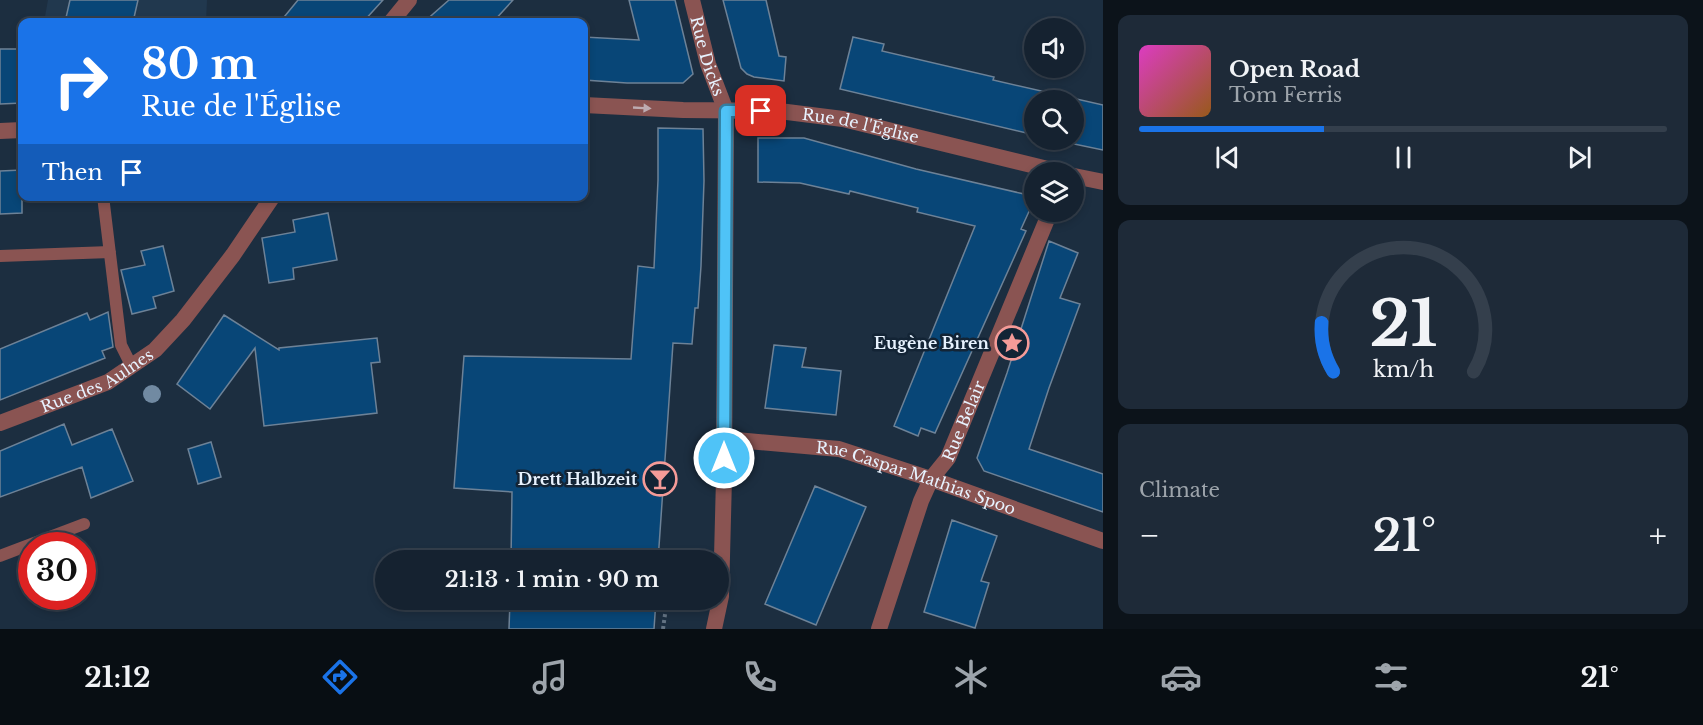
<!DOCTYPE html>
<html lang="en">
<head>
<meta charset="utf-8">
<style>
	:root { --surface:#152230; --page:#1e2a38; --text:#f1f3f6; --muted:#9da4ab; --line:#343f4c; --accent:#1a73e8 }
	body { margin:0; font-family:"Libre Baskerville",serif; background:var(--page); color:var(--text); height:100vh; display:flex; flex-direction:column; font-size:22px; white-space:nowrap }
	* { box-sizing:border-box; margin:0 }
	p { font-size:20px; color:var(--muted) }
	.icon { flex:none; width:33px; height:33px; fill:none; stroke:currentColor; stroke-width:2; stroke-linecap:round; stroke-linejoin:round }
	.map { position:relative; flex:1; overflow:hidden }
	.panel { display:flex; flex-direction:column; gap:15px; padding:15px; background:#0c131a; width:600px }
	.panel>* { flex:none }
	.top-card { position:absolute; left:18px; top:18px; width:570px; height:183px; border-radius:12px; box-shadow:0 3px 9px #0003,0 0 0 2px var(--line); background:#1a73e8; color:#fff; overflow:hidden }
	.fabs { position:absolute; left:1024px; top:18px; display:grid; gap:12px }
	.fabs a { display:grid; place-items:center; width:60px; height:60px; border-radius:50%; background:var(--surface); box-shadow:0 3px 9px #0003,0 0 0 2px var(--line); font-size:30px }
	.speed { position:absolute; left:18px; top:532px; display:flex; gap:12px; font-size:30px; font-weight:700; text-align:center }
	.speed>* { display:grid; place-content:center; width:78px; height:78px; border-radius:50%; background:var(--surface); box-shadow:0 3px 9px #0003,0 0 0 2px var(--line); line-height:1 }
	.speed .limit { border:9px solid #d22; background:#fff; color:#111 }
	.pin { position:absolute; display:grid; place-items:center; width:51px; height:51px; color:#fff; margin:-26px; border-radius:12px; box-shadow:0 3px 9px #0006 }
	.me { position:absolute; width:66px; margin:-33px; rotate:0deg; stroke-linejoin:round; filter:drop-shadow(0 0 4px #0008) }
	.turn { display:flex; align-items:center; gap:21px; height:126px; padding:0 24px; font-size:27px }
	.turn .icon { width:78px; height:78px; stroke-width:2.5 }
	.turn b { display:block; font-size:42px; line-height:51px }
	.then { display:flex; align-items:center; height:57px; padding:0 24px; background:#0003; gap:12px; font-size:22px }
	.big { font-size:45px; font-weight:600; line-height:1.1 }
	.panel .tile { flex:1; display:flex; flex-direction:column; justify-content:center; gap:9px; min-width:0; padding:0 21px; border-radius:12px; background:var(--page) }
	.panel .dial { align-items:center; gap:0 }
	.dial svg { height:156px; overflow:visible; fill:none; stroke:var(--line); stroke-width:7; stroke-linecap:round; text-anchor:middle }
	.dial text { fill:var(--text); stroke:none }
	.song { display:flex; align-items:center; gap:18px }
	.cover { width:72px; height:72px; border-radius:9px; background:linear-gradient(135deg,hsl(310 70% 55%),hsl(30 70% 35%)) }
	.played { height:6px; border-radius:3px; background:linear-gradient(90deg,var(--accent) 35%,var(--line) 35%) }
	.keys { display:flex; justify-content:space-around; direction:ltr }
	.heat { display:flex; justify-content:space-between; align-items:center; font-size:33px; direction:ltr }
	.trip { position:absolute; left:375px; top:550px; width:354px; height:60px; border-radius:30px; background:var(--surface); box-shadow:0 3px 9px #0003,0 0 0 2px var(--line); font-weight:600; line-height:60px; text-align:center }
	.tabs { display:flex; height:96px; justify-content:space-around; align-items:center; background:#080e13; color:var(--muted) }
	.tabs .icon { width:42px; height:42px }
	.tabs .selected { color:var(--accent) }
	.tabs b { font-size:27px; color:var(--text) }
	main { display:flex; flex:1; min-height:0 }
	.map>svg:first-child { display:block }
	.built { fill:#21384e }
	.building { fill:#084677; stroke:#6d8297; stroke-width:1.5 }
	.lines { fill:none; stroke-linecap:round; stroke-linejoin:round }
	.path { stroke:#637383; stroke-width:4; stroke-dasharray:3 3; stroke-linecap:butt }
	.service { stroke:#8a5452; stroke-width:12 }
	.minor { stroke:#8a5452; stroke-width:16 }
	.tree { fill:#718aa2 }
	.oneway { fill:#bdabb1 }
	.route-casing { stroke:#337fa1; stroke-width:15 }
	.route { stroke:#4fc3f7; stroke-width:10 }
	.labels { text-anchor:middle; dominant-baseline:central; stroke-width:5; stroke-linejoin:round; paint-order:stroke }
	.street-label { font-size:16px; fill:#e7f2fe; stroke:#132435 }
	.poi-label { font-size:16px; font-weight:bold; fill:#e7f2fe; stroke:#132435; text-anchor:end }
</style>
</head>
<body>
<main>
<div class="map">
<svg width="1103" height="629" viewBox="0 0 1103 629">
	<rect width="100%" height="100%" fill="#1c2e40"/>
	<path class="built" d="M 48,0 L 207,0 L 206,22 L 44,22 Z"/>
	<path class="building" d="M 70,0 L 138,0 L 133,22 L 65,22 Z
		M 298,0 L 383,0 L 363,22 L 280,22 Z
		M 449,0 L 513,0 L 493,22 L 424,22 Z
		M 629,0 L 675,0 L 693,74 L 683,83 L 627,83 L 584,80 L 584,37 L 639,40 Z
		M 723,0 L 766,0 L 779,56 L 786,57 L 784,81 L 754,77 L 747,74 L 741,68 Z
		M 853,37 L 884,44 L 882,51 L 994,77 L 993,80 L 1103,105 L 1103,150 L 1055,140 L 1074,140 L 1074,100 L 1035,100 L 1035,135 L 840,89 Z
		M 0,49 L 22,49 L 22,103 L 0,104 Z
		M 658,128 L 703,129 L 704,181 L 701,266 L 698,308 L 695,308 L 692,344 L 673,343 L 658,561 L 511,561 L 512,492 L 454,488 L 464,356 L 631,359 L 638,266 L 654,268 L 658,180 Z
		M 758,138 L 804,138 L 916,169 L 1024,194 L 1031,207 L 1021,229 L 1026,231 L 935,433 L 921,428 L 918,436 L 894,426 L 975,226 L 917,212 L 918,208 L 850,191 L 849,194 L 800,183 L 758,182 Z
		M 22,170 L 22,213 L 0,214 L 0,171 Z
		M 328,213 L 337,260 L 293,268 L 294,279 L 269,283 L 262,238 L 295,232 L 293,220 Z
		M 1049,241 L 1078,253 L 1060,298 L 1080,304 L 1049,388 L 1029,449 L 1103,474 L 1103,512 L 984,471 L 977,458 L 1007,373 Z
		M 163,246 L 174,291 L 153,297 L 156,308 L 132,314 L 121,270 L 145,265 L 141,251 Z
		M 108,312 L 113,347 L 102,351 L 105,358 L 0,400 L 0,349 L 87,313 L 90,320 Z
		M 224,315 L 279,350 L 279,348 L 377,338 L 380,362 L 371,363 L 377,413 L 264,426 L 255,348 L 210,409 L 177,384 Z
		M 774,345 L 806,348 L 802,367 L 841,371 L 836,415 L 765,408 Z
		M 64,424 L 72,445 L 112,429 L 133,481 L 91,498 L 82,467 L 0,497 L 0,451 Z
		M 211,442 L 221,477 L 198,484 L 188,449 Z
		M 815,486 L 866,507 L 816,625 L 765,604 Z
		M 952,520 L 997,536 L 981,581 L 989,583 L 975,628 L 924,612 Z
		M 510,600 L 656,600 L 654,629 L 509,629 Z"/>
	<g class="lines">
		<path class="path" d="M 663,629 L 667,600"/>
		<path class="service" d="M 103,196 L 121,345 L 132,367
			M 0,256 L 110,252
			M 0,556 L 84,524"/>
		<g class="minor">
			<path id="s1" d="M 692,0 L 708,64 L 726,111 L 724,478 L 721,596 L 714,629"/>
			<path d="M 391,22 L 409,0"/>
			<path id="s2" d="M 584,105 L 683,110 L 779,111 L 843,119 L 1060,172"/>
			<path d="M 0,131 L 22,130"/>
			<path d="M 1074,176 L 1103,182"/>
			<path id="s3" d="M 0,423 L 108,382 L 155,350 L 183,320 L 233,255 L 273,196"/>
			<path id="s4" d="M 725,439 L 839,449 L 931,479 L 1103,541"/>
			<path id="s5" d="M 879,629 L 921,501 L 931,479 L 948,458 L 1050,212"/>
		</g>
	</g>
	<circle class="tree" cx="152" cy="394" r="9"/>
	<defs><path id="oneway-solid" d="M-6-.8H1V-3.2L6.5 0L1 3.2V.8H-6Z" transform="scale(1.5)"/></defs>
	<use class="oneway" href="#oneway-solid" transform="translate(642 108) rotate(3)"/>
	<g class="lines">
		<g class="route-casing">
			<path id="route" d="M 724,458 L 726,111 L 761,111"/>
		</g>
		<use href="#route" class="route"/>
	</g>
	<defs>
		<g id="sight-ring" transform="scale(1.725)"><circle r="9.5" fill="#132435" stroke="#f59b98" stroke-width="1.5"/><path d="M0-6L1.8-2.2L6-1.7L2.9 1.2L3.7 5.4L0 3.3L-3.7 5.4L-2.9 1.2L-6-1.7L-1.8-2.2Z" fill="#f59b98"/></g>
		<g id="bar-ring" transform="scale(1.725)"><circle r="9.5" fill="#132435" stroke="#f59b98" stroke-width="1.5"/><path d="M-6-5H6L.8 .8V4.5H3.5V6h-7V4.5H-.8V.8Z" fill="#f59b98"/></g>
	</defs>
	<g fill-rule="evenodd">
		<use href="#sight-ring" x="1012" y="343"/>
		<use href="#bar-ring" x="660" y="479"/>
	</g>
	<g class="labels">
		<g class="street-label">
			<text stroke="none"><textPath href="#s1" startOffset="58">Rue Dicks</textPath></text>
			<text stroke="none"><textPath href="#s2" startOffset="278">Rue de l'Église</textPath></text>
			<text stroke="none"><textPath href="#s3" startOffset="106">Rue des Aulnes</textPath></text>
			<text stroke="none"><textPath href="#s5" startOffset="226">Rue Belair</textPath></text>
			<text stroke="none"><textPath href="#s4" startOffset="196">Rue Caspar Mathias Spoo</textPath></text>
		</g>
		<g class="poi-label">
			<text x="989" y="343">Eugène Biren</text>
			<text x="637" y="479">Drett Halbzeit</text>
		</g>
	</g>
</svg>
<div class="fabs">
<a><svg class="icon" aria-label="sound" viewBox="0 0 24 24"><path d="M4 9h4l5-4v14l-5-4H4zM17 9q2 3 0 6"/></svg></a>
<a><svg class="icon" aria-label="search" viewBox="0 0 24 24"><circle cx="10" cy="10" r="6"/><path d="M15 15l6 6"/></svg></a>
<a><svg class="icon" aria-label="layers" viewBox="0 0 24 24"><path d="M12 4l9 5-9 5-9-5zM3 14l9 5 9-5"/></svg></a>
</div>
<div class="speed"><div class="limit">30</div></div>
<div class="pin" style="left:761px;top:111px;background:#d93025"><svg class="icon" aria-label="arrive" viewBox="0 0 24 24"><path d="M6 21V4h12l-3 4 3 4H6"/></svg></div>
<svg class="me" style="left:724px;top:458px" viewBox="-20 -20 40 40"><circle r="17" fill="#4fc3f7" stroke="#fff" stroke-width="3"/><path d="M0-11L8 9 0 5-8 9z" fill="#fff"/></svg>
<div class="trip">21:13 · 1 min · 90 m</div>
<div class="top-card">
<div class="turn"><svg class="icon" aria-label="right" viewBox="0 0 24 24"><path d="M7 20v-9h11M14 6l5 5-5 5"/></svg><div><b>80 m</b>Rue de l'Église</div></div>
<div class="then">Then<svg class="icon" aria-label="arrive" viewBox="0 0 24 24"><path d="M6 21V4h12l-3 4 3 4H6"/></svg></div>
</div>
</div>
<section class="panel">
<div class="tile">
<div class="song"><i class="cover"></i><div><b>Open Road</b><p>Tom Ferris</p></div></div>
<div class="played"></div>
<div class="keys"><svg class="icon" aria-label="previous" viewBox="0 0 24 24"><path d="M18 5L8 12l10 7zM5 5v14"/></svg><svg class="icon" aria-label="pause" viewBox="0 0 24 24"><path d="M8 5v14M16 5v14"/></svg><svg class="icon" aria-label="next" viewBox="0 0 24 24"><path d="M6 5l10 7-10 7zM19 5v14"/></svg></div>
</div>
<div class="tile dial"><svg viewBox="0 0 100 80">
<path d="M14 69A42 42 0 1 1 86 69"/>
<path d="M14 69A42 42 0 0 1 8 44" stroke="#1a73e8"/>
<text x="50" y="56" font-size="32" font-weight="700">21</text>
<text x="50" y="72" font-size="11">km/h</text>
</svg></div>
<div class="tile"><p>Climate</p>
<div class="heat"><a>−</a><b class="big">21°</b><a>+</a></div>
</div>
</section>
</main>
<nav class="tabs">
<b>21:12</b>
<svg class="icon selected" aria-label="directions" viewBox="0 0 24 24"><path d="M12 3l9 9-9 9-9-9zM9 14v-3h6M13 9l2 2-2 2"/></svg>
<svg class="icon" aria-label="music" viewBox="0 0 24 24"><path d="M9 18V5l10-2v13"/><circle cx="6" cy="18" r="3"/><circle cx="16" cy="16" r="3"/></svg>
<svg class="icon" aria-label="phone" viewBox="0 0 24 24"><path d="M5 4h4l2 5-3 2q2 4 5 5l2-3 5 2v4C11 20 4 13 5 4z"/></svg>
<svg class="icon" aria-label="climate" viewBox="0 0 24 24"><path d="M12 3v18M4 7l16 10M4 17L20 7"/></svg>
<svg class="icon" aria-label="car" viewBox="0 0 24 24"><path d="M5 17H2v-5l4-1 3-4h7l3 4 3 1v5h-3M9 17h6M6 11h13"/><circle cx="7" cy="17" r="2"/><circle cx="17" cy="17" r="2"/></svg>
<svg class="icon" aria-label="filters" viewBox="0 0 24 24"><path d="M4 7h16M4 17h16"/><circle cx="9" cy="7" r="2"/><circle cx="15" cy="17" r="2"/></svg>
<b>21°</b>
</nav>
</body>
</html>
